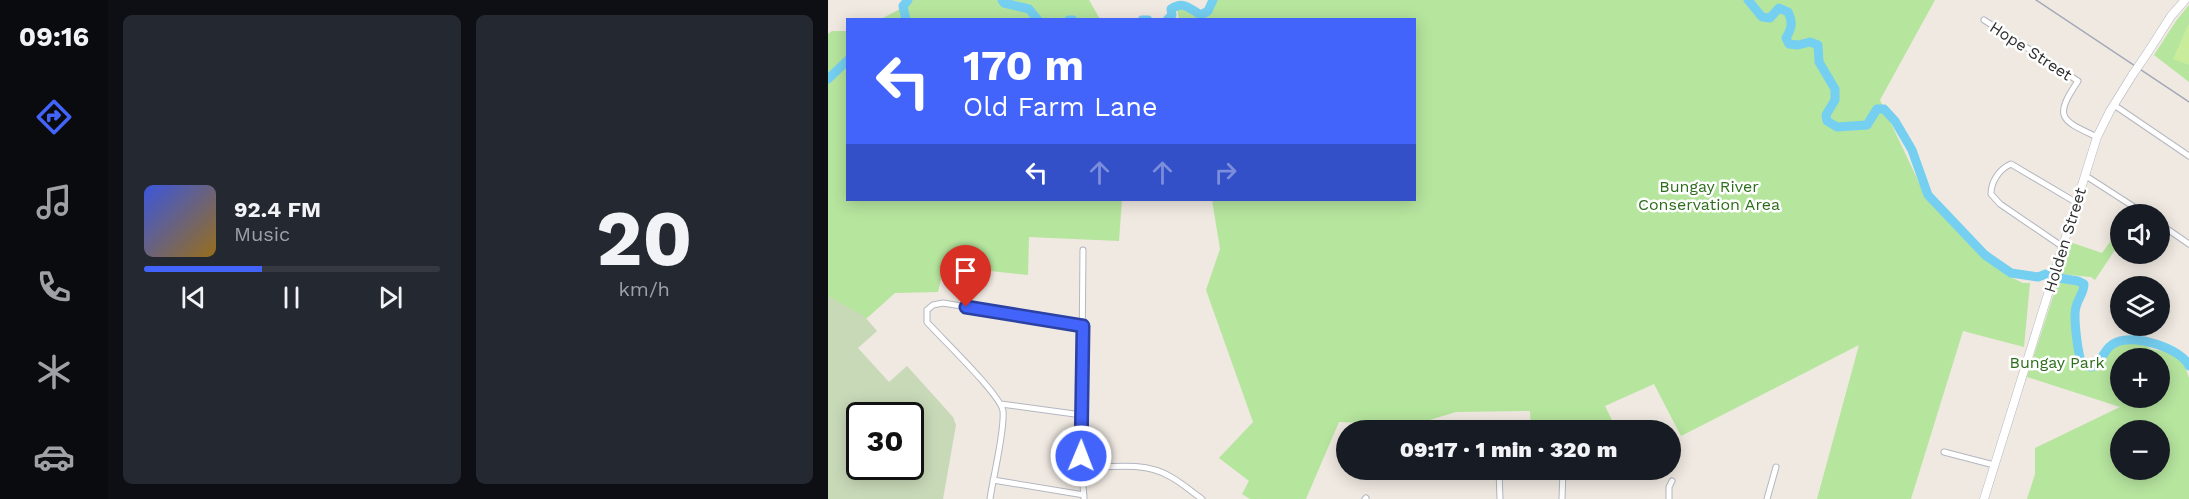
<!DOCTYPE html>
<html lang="en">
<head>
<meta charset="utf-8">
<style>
	:root { --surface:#171b24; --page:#242831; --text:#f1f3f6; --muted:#9ea1a6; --line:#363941; --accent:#4264fb }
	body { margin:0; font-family:"Work Sans",sans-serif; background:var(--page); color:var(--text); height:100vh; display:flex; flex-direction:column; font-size:22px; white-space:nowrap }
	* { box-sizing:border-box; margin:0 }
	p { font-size:20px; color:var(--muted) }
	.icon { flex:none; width:33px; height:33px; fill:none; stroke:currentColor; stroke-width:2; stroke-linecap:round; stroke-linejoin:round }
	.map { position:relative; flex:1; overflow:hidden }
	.panel { display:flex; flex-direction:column; gap:15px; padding:15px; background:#0d0f14; width:720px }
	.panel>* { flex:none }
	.guide { position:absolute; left:18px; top:18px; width:570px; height:183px; border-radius:0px; box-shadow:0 3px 15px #0003; background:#4264fb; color:#fff; overflow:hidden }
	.fabs { position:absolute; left:1282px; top:204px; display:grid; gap:12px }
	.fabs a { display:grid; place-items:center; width:60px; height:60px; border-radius:50%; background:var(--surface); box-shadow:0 3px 15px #0003; font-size:30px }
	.speed { position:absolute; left:18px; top:402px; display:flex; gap:12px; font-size:30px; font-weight:700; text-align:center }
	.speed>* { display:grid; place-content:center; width:78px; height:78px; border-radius:50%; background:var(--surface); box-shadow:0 3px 15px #0003; line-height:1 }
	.speed .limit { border:3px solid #111; border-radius:9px; background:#fff; color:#111 }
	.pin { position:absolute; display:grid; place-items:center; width:51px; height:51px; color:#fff; margin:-62px -26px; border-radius:50% 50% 50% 0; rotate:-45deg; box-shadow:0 0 6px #0007 }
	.pin .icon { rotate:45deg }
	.me { position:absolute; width:66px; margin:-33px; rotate:1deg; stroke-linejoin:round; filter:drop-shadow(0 0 4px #0008) }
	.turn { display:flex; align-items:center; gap:21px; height:126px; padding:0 18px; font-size:27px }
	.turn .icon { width:78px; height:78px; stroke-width:2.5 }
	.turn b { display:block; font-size:42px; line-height:51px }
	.lanes { display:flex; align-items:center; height:57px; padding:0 18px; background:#0003; justify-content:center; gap:30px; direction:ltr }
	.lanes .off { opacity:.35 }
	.panel .card { flex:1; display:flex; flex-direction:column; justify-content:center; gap:9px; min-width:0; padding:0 21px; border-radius:9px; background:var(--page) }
	.panel .dial { align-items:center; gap:0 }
	.dial b { font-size:78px; line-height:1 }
	.song { display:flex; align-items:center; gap:18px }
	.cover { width:72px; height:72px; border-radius:9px; background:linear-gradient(135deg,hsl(230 70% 55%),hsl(40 70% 35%)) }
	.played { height:6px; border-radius:3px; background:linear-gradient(90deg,var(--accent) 40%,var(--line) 40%) }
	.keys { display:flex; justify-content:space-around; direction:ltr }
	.panel .tiles { flex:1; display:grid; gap:15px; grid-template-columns:repeat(2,1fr) }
	.trip { position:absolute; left:508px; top:420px; width:345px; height:60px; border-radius:30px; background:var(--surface); box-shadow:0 3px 15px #0003; font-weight:800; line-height:60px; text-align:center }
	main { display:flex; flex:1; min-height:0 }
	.tab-bar { display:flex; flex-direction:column; width:108px; justify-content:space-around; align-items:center; background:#090b0e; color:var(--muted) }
	.tab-bar .icon { width:42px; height:42px }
	.tab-bar .current { color:var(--accent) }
	.tab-bar b { font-size:27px; color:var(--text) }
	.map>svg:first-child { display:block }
	.green { fill:#b6e59e; fill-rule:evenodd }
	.cemetery { fill:#c8d9b8; fill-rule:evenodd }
	.pitch { fill:#c9ec9a }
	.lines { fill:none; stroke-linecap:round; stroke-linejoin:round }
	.river { stroke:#75cff0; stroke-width:9 }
	.minor-casing { stroke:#b4b7c1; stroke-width:7 }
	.secondary-casing { stroke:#b4b7c1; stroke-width:9 }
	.minor { stroke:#fff; stroke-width:5 }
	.secondary { stroke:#fff; stroke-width:8 }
	.rail { stroke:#a3a6b8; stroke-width:1.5 }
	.secondary-bridge-casing { stroke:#b4b7c1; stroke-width:9; stroke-linecap:butt }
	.secondary-bridge { stroke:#fff; stroke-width:8 }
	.route-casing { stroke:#2b41a3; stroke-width:15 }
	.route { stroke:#4264fb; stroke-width:10 }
	.labels { text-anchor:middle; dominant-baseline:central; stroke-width:5; stroke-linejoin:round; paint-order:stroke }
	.street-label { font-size:16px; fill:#2e2e2e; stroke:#fff }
	.park-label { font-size:16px; fill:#2c6e1b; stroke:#fff }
</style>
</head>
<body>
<main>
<nav class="tab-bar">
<b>09:16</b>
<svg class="icon current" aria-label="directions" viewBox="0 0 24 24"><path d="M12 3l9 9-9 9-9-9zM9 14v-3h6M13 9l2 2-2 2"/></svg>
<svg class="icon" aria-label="music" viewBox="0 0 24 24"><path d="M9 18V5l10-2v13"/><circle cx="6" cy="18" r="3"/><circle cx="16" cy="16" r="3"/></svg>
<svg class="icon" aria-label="phone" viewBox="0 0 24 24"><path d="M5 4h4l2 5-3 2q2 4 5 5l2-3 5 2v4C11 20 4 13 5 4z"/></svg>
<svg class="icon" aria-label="climate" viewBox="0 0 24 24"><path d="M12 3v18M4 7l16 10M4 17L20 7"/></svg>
<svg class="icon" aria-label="car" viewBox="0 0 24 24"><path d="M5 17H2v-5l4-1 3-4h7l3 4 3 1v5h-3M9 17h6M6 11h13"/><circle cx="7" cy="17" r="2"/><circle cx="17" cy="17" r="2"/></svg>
</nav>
<section class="panel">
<div class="tiles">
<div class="card">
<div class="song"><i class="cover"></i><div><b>92.4 FM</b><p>Music</p></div></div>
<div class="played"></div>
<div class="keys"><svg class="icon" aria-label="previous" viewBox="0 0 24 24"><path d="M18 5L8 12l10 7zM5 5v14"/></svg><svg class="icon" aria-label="pause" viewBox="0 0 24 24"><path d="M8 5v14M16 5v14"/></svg><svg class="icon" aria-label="next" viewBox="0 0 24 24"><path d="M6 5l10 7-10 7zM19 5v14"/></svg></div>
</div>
<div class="card dial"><b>20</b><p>km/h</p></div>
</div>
</section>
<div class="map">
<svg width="1361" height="499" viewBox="0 0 1361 499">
	<rect width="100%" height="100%" fill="#efe9e1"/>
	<path class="green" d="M 80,0 L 261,0 L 272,19 L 53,19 L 72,9 Z
		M 385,0 L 1107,0 L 1052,100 L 1094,189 L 1178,275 L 1195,283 L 1202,283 L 1196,347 L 1135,331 L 1083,499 L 989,499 L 1031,345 L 853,436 L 826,384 L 777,406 L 789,430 L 703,430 L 702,411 L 628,412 L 569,430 L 539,430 L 536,423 L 511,422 L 478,499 L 422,499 L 414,494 L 421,481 L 391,458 L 425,422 L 378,290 L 392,249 L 384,200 L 586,200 L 586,20 L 351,19 L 348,5 L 358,5 L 374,15 L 380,11 Z
		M 1361,5 L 1361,82 L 1326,55 L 1348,21 Z
		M 4,31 L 19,31 L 20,200 L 294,200 L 291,241 L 201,237 L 200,275 L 116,266 L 110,292 L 67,293 L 38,319 L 0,296 L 0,34 Z
		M 1293,227 L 1293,241 L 1267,280 L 1263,277 L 1232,274 L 1242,242 L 1274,253 Z
		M 1231,278 L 1250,281 L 1256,284 C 1256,293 1250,298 1248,307 C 1245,317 1250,355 1255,364 L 1263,367 L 1273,362 L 1282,346 L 1290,341 L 1312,340 L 1323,349 L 1353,355 L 1361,378 L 1361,499 L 1199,499 L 1207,474 L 1207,448 L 1292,407 L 1199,377 ZM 1332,358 L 1332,398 L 1293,398 L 1293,358 ZM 1293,430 L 1332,430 L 1332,470 L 1293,470 Z"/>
	<path class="cemetery" d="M 0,296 L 36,316 L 49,331 L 30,348 L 61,382 L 79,366 L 125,417 L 128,425 L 115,499 L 0,499 ZM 32,416 L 82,416 L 82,466 L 32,466 Z"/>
	<path class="pitch" d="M 1360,25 L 1361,25 L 1361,65 L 1345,59 Z"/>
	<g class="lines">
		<path class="river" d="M 174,0 L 176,3 L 201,9 L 210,20
			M 920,0 L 934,17 L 942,18 L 951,8 L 960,12 C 965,22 964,28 958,38 L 961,44 L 970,45 L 982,42 L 990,45 L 991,62 L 1007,89 L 1007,100 L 998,115 L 999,121 L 1009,127 L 1039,125 L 1049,109 L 1056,109 L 1067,121 L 1084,150 L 1100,195 L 1157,255 L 1183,273 L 1210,277 L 1218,274
			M 78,20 L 75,6 L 80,0
			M 241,20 L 245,20
			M 314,20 L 320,20
			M 339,20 L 344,15 L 343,9 C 356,0 361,9 373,15 L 380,11 L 385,0
			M 0,79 L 20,60
			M 1231,278 L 1250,281 L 1256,284 C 1256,293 1250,298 1248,307 C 1245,317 1250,355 1254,364 L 1263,367 C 1278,359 1275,347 1289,342 C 1307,334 1353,348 1361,366"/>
		<g class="minor-casing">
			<path id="minor" d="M 1156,20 L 1250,81 C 1225,118 1233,120 1269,137
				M 1286,105 L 1361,156
				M 1258,176 L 1317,214
				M 1332,224 L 1361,244
				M 1235,247 L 1172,204 L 1163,194 C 1163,182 1171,169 1183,164 L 1249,203
				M 255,250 L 253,456 L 256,499
				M 173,404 L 254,415
				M 1116,452 L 1166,465
				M 254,468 C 283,467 317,461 343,477 C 354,483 364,492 374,499
				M 671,470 L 672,499
				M 165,480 L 256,495
				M 162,499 C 165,477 177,431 175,411 C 173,395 113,338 99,322 L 99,310 L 105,305 L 115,303 L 255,326
				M 537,499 L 538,498
				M 734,499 L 735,470
				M 841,499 L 841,487 L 844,481
				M 939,499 L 948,467"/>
		</g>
		<g class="secondary-casing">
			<path id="secondary" d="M 1320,52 L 1343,16 L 1357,0
				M 1156,499 L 1269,137 L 1282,111 L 1305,74"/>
		</g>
		<use href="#minor" class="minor"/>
		<use href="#secondary" class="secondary"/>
		<path class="rail" d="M 1208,0 L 1361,102"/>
		<g class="secondary-bridge-casing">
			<path id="secondary-bridge" d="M 1305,74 L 1320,52"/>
		</g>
		<use href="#secondary-bridge" class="secondary-bridge"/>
	</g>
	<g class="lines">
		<g class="route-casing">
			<path id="route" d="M 138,307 L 255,326 L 253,456"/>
		</g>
		<use href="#route" class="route"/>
	</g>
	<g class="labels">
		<g class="street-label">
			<text transform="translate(1203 51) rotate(33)">Hope Street</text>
			<text transform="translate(1237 240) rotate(-73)">Holden Street</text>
		</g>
		<g class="park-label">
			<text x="881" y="186">Bungay River<tspan x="881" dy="18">Conservation Area</tspan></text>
			<text x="1229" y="362">Bungay Park</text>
		</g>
	</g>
</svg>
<div class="fabs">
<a><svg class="icon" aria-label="sound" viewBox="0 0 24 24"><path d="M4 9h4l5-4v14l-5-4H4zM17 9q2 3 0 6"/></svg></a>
<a><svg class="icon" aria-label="layers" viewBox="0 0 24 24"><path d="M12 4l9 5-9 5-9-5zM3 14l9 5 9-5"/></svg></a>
<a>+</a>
<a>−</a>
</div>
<div class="speed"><div class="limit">30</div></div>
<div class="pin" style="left:138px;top:307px;background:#d93025"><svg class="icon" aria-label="arrive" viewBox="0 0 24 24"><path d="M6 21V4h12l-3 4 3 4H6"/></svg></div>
<svg class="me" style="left:253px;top:456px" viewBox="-20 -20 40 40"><circle r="17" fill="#4264fb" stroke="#fff" stroke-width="3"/><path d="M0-11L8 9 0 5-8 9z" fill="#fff"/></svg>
<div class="trip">09:17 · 1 min · 320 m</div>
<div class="guide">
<div class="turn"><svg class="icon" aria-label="left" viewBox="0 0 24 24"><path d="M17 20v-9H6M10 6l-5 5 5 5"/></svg><div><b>170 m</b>Old Farm Lane</div></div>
<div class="lanes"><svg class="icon" aria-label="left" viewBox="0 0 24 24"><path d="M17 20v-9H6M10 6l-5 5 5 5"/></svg><svg class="icon off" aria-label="ahead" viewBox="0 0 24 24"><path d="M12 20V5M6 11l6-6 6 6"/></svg><svg class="icon off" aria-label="ahead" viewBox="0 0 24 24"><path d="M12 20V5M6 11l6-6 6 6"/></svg><svg class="icon off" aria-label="right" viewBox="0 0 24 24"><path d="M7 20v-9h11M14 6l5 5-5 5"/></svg></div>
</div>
</div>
</main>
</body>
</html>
